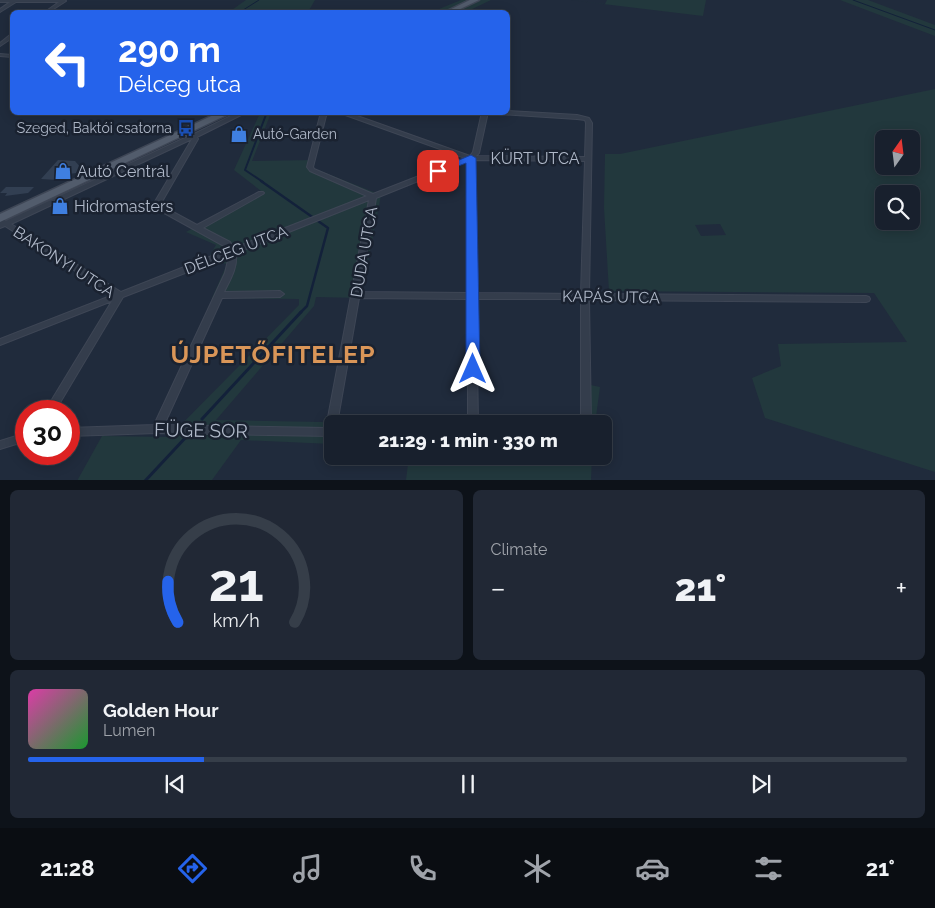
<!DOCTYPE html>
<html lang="en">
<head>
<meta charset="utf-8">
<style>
	:root { --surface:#18202d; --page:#212835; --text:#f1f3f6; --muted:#9fa3aa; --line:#363e49; --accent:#2563eb }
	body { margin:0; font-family:Raleway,sans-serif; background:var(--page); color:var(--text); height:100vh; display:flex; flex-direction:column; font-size:19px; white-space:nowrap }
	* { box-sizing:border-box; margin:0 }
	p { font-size:16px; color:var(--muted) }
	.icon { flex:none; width:28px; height:28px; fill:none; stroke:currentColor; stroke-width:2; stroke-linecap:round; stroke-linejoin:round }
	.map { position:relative; height:480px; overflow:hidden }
	.panel { display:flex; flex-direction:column; gap:10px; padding:10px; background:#0d1219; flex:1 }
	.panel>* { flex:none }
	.top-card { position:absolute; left:10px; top:10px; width:500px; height:105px; border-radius:8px; box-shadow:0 2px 12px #0003,0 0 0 1px var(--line); background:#2563eb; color:#fff; overflow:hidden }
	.needle { width:32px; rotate:14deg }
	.fabs { position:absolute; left:875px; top:130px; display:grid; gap:10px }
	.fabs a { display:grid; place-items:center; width:45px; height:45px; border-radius:8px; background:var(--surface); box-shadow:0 2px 12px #0003,0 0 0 1px var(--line); font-size:25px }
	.speed { position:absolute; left:15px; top:400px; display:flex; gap:10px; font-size:25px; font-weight:700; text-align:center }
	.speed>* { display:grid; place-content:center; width:65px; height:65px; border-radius:50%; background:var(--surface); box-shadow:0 2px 12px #0003,0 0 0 1px var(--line); line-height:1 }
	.speed .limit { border:8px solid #d22; background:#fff; color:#111 }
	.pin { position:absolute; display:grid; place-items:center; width:42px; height:42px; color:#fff; margin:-21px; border-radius:10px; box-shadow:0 2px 8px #0006 }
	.me { position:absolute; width:55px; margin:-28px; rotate:0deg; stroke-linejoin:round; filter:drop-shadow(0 0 4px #0008) }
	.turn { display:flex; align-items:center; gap:18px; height:105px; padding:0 25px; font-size:22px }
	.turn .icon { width:65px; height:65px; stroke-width:2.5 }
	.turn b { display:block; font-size:35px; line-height:42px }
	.big { font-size:38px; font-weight:800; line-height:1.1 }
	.panel .card { flex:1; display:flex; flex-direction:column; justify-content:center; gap:8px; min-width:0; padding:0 18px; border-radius:8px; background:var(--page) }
	.panel .dial { align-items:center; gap:0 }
	.dial svg { height:130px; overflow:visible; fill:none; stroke:var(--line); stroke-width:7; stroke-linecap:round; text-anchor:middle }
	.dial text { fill:var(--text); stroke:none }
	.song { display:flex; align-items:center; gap:15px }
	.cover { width:60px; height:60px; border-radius:8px; background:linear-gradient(135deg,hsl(320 70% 55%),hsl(130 70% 35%)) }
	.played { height:5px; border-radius:2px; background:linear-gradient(90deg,var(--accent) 20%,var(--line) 20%) }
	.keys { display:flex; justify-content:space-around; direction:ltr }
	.heat { display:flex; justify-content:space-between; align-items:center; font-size:28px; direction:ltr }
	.panel .tiles { flex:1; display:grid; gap:10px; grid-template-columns:1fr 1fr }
	.card:last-child { grid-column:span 2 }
	.trip { position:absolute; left:324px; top:415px; width:288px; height:50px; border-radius:8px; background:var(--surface); box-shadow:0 2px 12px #0003,0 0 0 1px var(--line); font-weight:800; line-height:50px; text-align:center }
	.tabs { display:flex; height:80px; justify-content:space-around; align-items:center; background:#0a0d12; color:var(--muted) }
	.tabs .icon { width:35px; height:35px }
	.tabs .current { color:var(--accent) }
	.tabs b { font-size:22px; color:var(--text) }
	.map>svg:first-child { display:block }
	.green { fill:#22383d; fill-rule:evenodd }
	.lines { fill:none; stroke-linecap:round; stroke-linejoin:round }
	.stream-far3 { stroke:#13213a; stroke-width:1 }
	.stream-far2 { stroke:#13213a; stroke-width:2 }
	.stream-far1 { stroke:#13213a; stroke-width:2.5 }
	.stream { stroke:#13213a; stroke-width:3 }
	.building { fill:#323f52 }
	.minor-casing { stroke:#3e4655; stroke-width:2 }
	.primary-casing { stroke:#3e4655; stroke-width:3 }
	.minor { fill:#343d4c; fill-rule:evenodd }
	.primary { fill:#525c6c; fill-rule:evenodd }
	.route { fill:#2563eb; stroke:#184099 }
	.labels { text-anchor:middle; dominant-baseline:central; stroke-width:5; stroke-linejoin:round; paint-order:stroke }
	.far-poi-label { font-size:14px; fill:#afb8c8; stroke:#1a2230; text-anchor:end }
	.street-label { font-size:16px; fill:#afb8c8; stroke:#1a2230 }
	.poi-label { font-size:16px; fill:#afb8c8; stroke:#1a2230; text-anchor:start }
	.near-street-label { font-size:19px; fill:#afb8c8; stroke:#1a2230 }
	.near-district-label { font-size:25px; font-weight:bold; letter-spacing:1px; fill:#da9658; stroke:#1a2230 }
</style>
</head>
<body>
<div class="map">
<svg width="935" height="481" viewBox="0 0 935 481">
	<rect width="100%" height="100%" fill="#202b3c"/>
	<path class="green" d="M 246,0 L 315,0 L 308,12 L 229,12 Z
		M 461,0 L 491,0 L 468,11 L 473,12 L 433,12 L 435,11 L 425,9 L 439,9 Z
		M 570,0 L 605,4 L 607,0 L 706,0 L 703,16 Z
		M 840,0 L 868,0 L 935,25 L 935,36 Z
		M 935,89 L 935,472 L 765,418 L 752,378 L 781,366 L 778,344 L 907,342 L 874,293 L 609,291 L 604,208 L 605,154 L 620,154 ZM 884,139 L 911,139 L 911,166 L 884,166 ZM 884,194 L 911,194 L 911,221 L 884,221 ZM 720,224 L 726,235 L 701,236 L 695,225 Z
		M 260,113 L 271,113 L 252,161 L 315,160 L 313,168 L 381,195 L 361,298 L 316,297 L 314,306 L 216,420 L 431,424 L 332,424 L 332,444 L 241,440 L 212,480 L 77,481 L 102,436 L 169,437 L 299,305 L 299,299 L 212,298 L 227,264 L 217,262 L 210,255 L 216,245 L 186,232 L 261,191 L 234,170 Z
		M 581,383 L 600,387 L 595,424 L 580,424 Z
		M 409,456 L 592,456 L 591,480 L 406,480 Z"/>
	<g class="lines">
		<path class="stream-far3" d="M 853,0 L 935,30
			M 240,12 L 259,0"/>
		<path class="stream-far2" d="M 263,182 L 245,170 L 267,112"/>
		<path class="stream-far1" d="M 261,181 L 328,228 L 307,306 L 300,313"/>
		<path class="stream" d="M 202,419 L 301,312
			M 145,481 L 187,436"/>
	</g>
	<path class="building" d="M 58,160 L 75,161 L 81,168 L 76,173 L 63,175 L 58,180 L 41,179 Z
		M 6,187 L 34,187 L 28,193 L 5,196 L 7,193 L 0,193 Z"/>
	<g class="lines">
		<g class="minor-casing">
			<path id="minor" d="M 0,0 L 65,0 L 66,1 L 49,12 L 45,12 L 59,2 L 16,2 L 0,12 L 0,9 L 10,2 L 0,2 Z
				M 10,35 L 12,35 L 12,38 L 0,46 L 0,43 Z
				M 0,54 L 12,55 L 12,57 L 0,56 Z
				M 508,111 L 577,115 L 589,118 L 592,123 L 589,294 L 866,296 L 869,297 L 870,299 L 869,301 L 866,302 L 589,300 L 591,424 L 581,424 L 581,299 L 476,299 L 478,424 L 468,424 L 468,299 L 359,298 L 337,424 L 332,424 L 332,436 L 157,433 L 69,436 L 69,428 L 154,425 L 225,273 L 229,256 L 123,297 L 55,411 L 45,411 L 112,301 L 0,345 L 0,339 L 113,295 L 5,226 L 0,228 L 0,218 L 6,221 L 189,136 L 183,133 L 183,131 L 187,131 L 194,134 L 239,112 L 247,112 L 197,137 L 198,139 L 160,205 L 197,225 L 259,192 L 263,192 L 264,193 L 263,194 L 203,228 L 230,242 L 234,248 L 367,196 L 310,171 L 307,167 L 321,112 L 327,112 L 313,167 L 314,169 L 373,194 L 465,158 L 337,112 L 346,112 L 470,156 L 473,152 L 482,112 L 488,112 L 479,153 L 476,156 L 585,157 L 586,123 L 585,120 L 577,119 L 499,114 L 497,112 L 508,112 ZM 192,139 L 153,205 L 157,209 L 224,246 L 227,250 L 121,292 L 11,224 ZM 474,160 L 585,161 L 581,294 L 476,293 ZM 468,161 L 468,293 L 360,292 L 376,198 ZM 369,200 L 326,428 L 164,425 L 222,298 L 280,297 L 284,294 L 280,291 L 224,292 C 230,280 238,267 236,253 Z
				M 26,433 L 26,441 L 0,449 L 0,441 Z"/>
		</g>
		<g class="primary-casing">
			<path id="primary" d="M 470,0 L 479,0 L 454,12 L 445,12 Z
				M 220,112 L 233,112 L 0,222 L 0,214 Z"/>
		</g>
		<use href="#minor" class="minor"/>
		<use href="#primary" class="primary"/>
	</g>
	<path class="route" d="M 471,155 L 476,158 L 480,369 L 478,372 L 473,374 L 468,372 L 466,369 L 466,163 L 438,174 L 433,171 Z"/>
	<defs>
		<g id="bus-bare" transform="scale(1.35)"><path d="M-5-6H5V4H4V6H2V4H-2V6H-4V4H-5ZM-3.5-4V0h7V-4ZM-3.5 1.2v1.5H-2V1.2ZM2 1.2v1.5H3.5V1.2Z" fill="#1a4fb4" stroke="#1a2230" stroke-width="2.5" paint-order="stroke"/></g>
		<g id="shop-bare" transform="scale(1.35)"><path d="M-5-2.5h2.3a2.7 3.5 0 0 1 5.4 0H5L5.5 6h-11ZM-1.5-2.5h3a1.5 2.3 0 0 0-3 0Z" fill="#3f7fe0" stroke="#1a2230" stroke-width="2.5" paint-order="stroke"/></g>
	</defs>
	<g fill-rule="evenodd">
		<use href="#bus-bare" x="186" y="128"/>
		<use href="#shop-bare" x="239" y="134"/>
		<use href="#shop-bare" x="63" y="171"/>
		<use href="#shop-bare" x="60" y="206"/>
	</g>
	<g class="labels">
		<g class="far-poi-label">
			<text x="172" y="128">Szeged, Baktói csatorna</text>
			<text x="253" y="134" text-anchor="start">Autó-Garden</text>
		</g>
		<g class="street-label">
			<text x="535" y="158">KÜRT UTCA</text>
			<text transform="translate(236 250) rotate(-21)">DÉLCEG UTCA</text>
			<text transform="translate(364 252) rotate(-80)">DUDA UTCA</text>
			<text transform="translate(64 262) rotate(33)">BAKONYI UTCA</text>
			<text transform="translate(611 297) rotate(1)">KAPÁS UTCA</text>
		</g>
		<g class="poi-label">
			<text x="77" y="171">Autó Centrál</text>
			<text x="74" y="206">Hidromasters</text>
		</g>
		<g class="near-street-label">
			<text transform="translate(201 430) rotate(1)">FÜGE SOR</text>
		</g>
		<g class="near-district-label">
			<text x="273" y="354">ÚJPETŐFITELEP</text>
		</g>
	</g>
</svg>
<div class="fabs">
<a><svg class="needle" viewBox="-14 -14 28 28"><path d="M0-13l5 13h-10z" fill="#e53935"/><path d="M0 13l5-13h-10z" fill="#9fa3aa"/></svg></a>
<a><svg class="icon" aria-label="search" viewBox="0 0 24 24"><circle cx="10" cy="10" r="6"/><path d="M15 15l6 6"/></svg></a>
</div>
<div class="speed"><div class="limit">30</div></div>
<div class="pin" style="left:438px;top:171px;background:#d93025"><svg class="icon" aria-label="arrive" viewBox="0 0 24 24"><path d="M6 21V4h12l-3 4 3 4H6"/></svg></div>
<svg class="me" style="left:473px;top:369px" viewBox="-20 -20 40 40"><path d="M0-17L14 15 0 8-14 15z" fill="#2563eb" stroke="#fff" stroke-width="4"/></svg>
<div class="trip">21:29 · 1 min · 330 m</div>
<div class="top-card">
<div class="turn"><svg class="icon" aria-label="left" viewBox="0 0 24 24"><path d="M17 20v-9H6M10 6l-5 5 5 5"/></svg><div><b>290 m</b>Délceg utca</div></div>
</div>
</div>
<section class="panel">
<div class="tiles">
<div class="card dial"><svg viewBox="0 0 100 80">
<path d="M14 69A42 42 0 1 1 86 69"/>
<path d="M14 69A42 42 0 0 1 8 44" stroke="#2563eb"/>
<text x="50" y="56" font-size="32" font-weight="700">21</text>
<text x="50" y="72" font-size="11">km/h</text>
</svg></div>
<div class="card"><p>Climate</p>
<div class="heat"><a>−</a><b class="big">21°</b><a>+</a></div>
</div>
<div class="card">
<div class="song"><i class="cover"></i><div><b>Golden Hour</b><p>Lumen</p></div></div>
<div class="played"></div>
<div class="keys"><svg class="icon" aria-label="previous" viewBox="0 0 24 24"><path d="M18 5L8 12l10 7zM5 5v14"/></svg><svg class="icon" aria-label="pause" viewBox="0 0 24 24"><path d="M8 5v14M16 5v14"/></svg><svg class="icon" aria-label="next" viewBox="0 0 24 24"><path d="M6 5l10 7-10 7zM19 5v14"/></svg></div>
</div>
</div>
</section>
<nav class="tabs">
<b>21:28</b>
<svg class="icon current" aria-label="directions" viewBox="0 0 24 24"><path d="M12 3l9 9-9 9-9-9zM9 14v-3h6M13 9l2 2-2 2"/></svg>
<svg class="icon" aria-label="music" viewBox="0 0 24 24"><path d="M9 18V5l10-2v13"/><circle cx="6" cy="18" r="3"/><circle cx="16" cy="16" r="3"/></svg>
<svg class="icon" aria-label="phone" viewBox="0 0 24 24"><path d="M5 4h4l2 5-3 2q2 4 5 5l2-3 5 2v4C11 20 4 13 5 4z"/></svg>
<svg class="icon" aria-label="climate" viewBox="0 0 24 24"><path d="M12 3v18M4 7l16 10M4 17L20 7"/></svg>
<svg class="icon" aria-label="car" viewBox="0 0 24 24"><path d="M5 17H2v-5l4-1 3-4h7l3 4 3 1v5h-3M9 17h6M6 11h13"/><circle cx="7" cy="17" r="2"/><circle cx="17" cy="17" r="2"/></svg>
<svg class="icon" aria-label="filters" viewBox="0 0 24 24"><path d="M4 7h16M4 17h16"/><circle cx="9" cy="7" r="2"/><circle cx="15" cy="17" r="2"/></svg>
<b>21°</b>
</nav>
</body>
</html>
